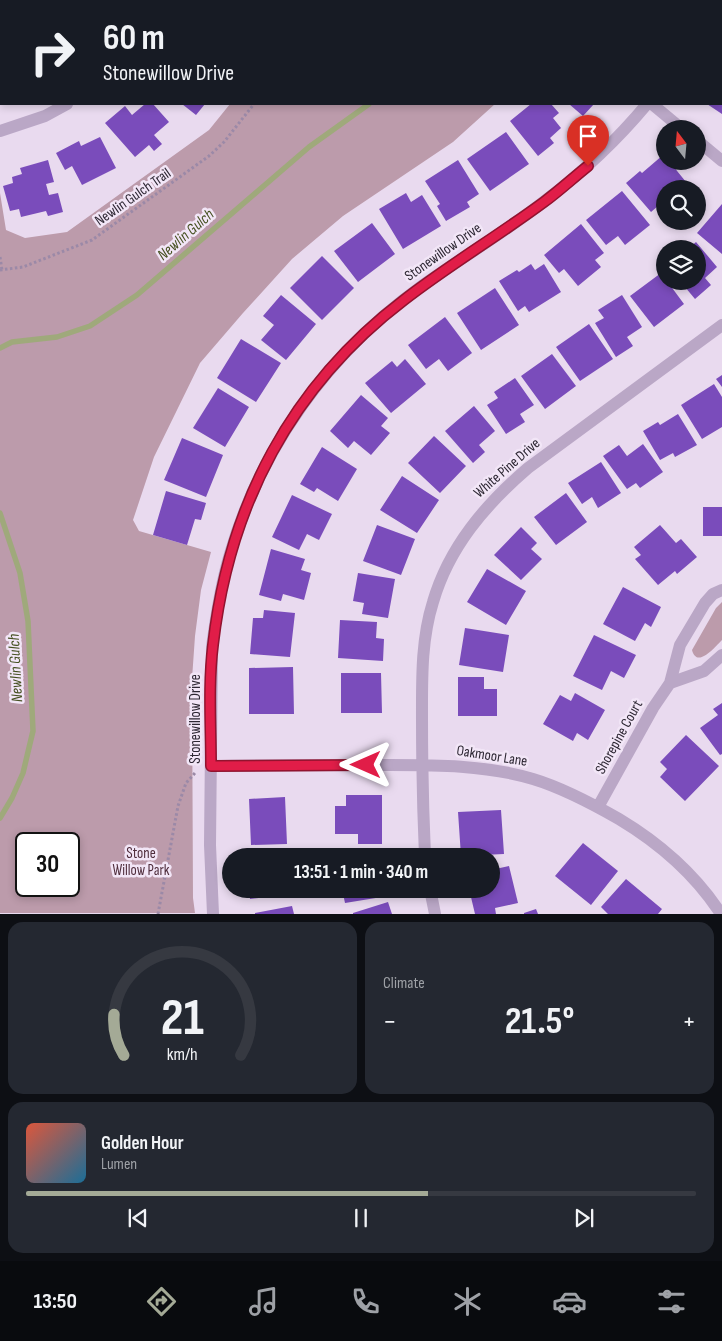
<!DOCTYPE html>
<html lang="en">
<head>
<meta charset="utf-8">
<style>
	:root { --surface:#171b24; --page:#242831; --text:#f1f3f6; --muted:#9ea1a6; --line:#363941; --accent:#a4aa96 }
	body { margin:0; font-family:"Sofia Sans Condensed",sans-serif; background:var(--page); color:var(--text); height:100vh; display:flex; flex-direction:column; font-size:19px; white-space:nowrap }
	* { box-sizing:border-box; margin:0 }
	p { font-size:16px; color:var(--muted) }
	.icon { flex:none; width:28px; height:28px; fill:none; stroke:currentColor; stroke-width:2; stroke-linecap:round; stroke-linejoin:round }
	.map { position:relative; height:914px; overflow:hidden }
	.side { display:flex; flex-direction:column; gap:8px; padding:8px; background:#0d0f14; flex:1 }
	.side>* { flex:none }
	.top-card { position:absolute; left:0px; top:0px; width:722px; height:105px; box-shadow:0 2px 8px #0003; background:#171b24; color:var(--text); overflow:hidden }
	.needle { width:32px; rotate:344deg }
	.tools { position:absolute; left:656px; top:120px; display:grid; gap:10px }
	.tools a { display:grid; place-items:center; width:50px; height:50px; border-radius:50%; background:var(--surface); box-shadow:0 2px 8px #0003; font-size:25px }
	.speed { position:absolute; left:15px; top:832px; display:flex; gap:10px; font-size:25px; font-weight:700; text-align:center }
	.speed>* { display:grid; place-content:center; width:65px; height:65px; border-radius:50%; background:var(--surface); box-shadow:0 2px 8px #0003; line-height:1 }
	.speed .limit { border:2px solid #111; border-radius:8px; background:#fff; color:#111 }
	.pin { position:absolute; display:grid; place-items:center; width:42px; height:42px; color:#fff; margin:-51px -21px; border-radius:50% 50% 50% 0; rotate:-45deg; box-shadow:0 0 5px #0007 }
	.pin .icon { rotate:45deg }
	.me { position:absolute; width:55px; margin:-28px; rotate:270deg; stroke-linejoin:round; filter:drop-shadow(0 0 4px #0008) }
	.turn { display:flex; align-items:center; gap:18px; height:105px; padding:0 20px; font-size:22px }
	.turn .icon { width:65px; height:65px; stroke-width:2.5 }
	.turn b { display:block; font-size:35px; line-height:42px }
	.big { font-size:38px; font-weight:700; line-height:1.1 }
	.side .tile { flex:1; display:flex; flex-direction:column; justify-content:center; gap:8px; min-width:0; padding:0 18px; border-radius:15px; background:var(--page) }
	.side .dial { align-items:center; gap:0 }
	.dial svg { height:130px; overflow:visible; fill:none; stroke:var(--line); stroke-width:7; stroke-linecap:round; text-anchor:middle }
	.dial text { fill:var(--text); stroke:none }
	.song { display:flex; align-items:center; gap:15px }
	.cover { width:60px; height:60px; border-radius:8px; background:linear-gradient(135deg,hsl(10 70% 55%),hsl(200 70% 35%)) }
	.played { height:5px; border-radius:2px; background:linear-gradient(90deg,var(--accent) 60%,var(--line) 60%) }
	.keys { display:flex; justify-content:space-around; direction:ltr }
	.heat { display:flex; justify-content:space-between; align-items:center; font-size:28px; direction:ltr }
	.side .tiles { flex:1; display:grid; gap:8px; grid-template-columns:1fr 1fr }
	.tile:last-child { grid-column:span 2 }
	.trip { position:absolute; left:222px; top:848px; width:278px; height:50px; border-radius:25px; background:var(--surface); box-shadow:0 2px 8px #0003; font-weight:700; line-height:50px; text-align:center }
	.tabs { display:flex; height:80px; justify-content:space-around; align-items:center; background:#090b0e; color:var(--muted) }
	.tabs .icon { width:35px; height:35px }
	.tabs .active { color:var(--accent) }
	.tabs b { font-size:22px; color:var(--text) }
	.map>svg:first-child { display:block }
	.green { fill:#bc9bab; fill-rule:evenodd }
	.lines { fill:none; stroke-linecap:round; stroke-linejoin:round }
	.stream { stroke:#9fa97b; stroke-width:5.5 }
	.building { fill:#7a4cbb }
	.path { stroke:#9b89a7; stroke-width:3; stroke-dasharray:2.5 2.5; stroke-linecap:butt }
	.minor { stroke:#baa7c6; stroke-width:12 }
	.route-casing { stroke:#92132f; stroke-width:12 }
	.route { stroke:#e11d48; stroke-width:9 }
	.labels { text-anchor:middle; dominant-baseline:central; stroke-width:5; stroke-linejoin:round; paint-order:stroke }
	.street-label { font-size:15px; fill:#2d2733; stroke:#f2e6f7 }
	.park-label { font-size:15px; fill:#4f2d3c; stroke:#f2e6f7 }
	.water-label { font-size:16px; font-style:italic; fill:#455020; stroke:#f2e6f7 }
</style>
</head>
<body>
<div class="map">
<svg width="722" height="914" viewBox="0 0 722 914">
	<rect width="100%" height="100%" fill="#e9daef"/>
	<path class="green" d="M 301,0 L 598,0 L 598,1 L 301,1 Z
		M 230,104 L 495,104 L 453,142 L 343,216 L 292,259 L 243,313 L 200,363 L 154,457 L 133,520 L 139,531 L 211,552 L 201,590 L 195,636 L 192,679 L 193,898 L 195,913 L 0,913 L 0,193 L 6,230 L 25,238 L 67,232 L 209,130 ZM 26,844 L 69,844 L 69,886 L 26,886 Z
		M 722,602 L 722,640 C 715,647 697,669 692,650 L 716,608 Z"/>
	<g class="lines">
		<path class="stream" d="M 474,1 L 475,0
			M 0,348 L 12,342 L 57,337 L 90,326 L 137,295 L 309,147 L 369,104
			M 0,513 L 20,573 L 28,621 L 33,731 L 23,773 L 12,798 L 0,818"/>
	</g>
	<path class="building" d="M 145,104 L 153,104 L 169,122 L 154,135 L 162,144 L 154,151 L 149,145 L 135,157 L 105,123 L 125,106 L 132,115 Z
		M 182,104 L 205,104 L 196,115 Z
		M 531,104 L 551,104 L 559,113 L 553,118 L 561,128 L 550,138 L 554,143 L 538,156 L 510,121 Z
		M 569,104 L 594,104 L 583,116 Z
		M 707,104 L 722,104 L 722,114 Z
		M 506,132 L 529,164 L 490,191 L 467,159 Z
		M 100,137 L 116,168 L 82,185 L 72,166 L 65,170 L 56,153 L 79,141 L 81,146 Z
		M 663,155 L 665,161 L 669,161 L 686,182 L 678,189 L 665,189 L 665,200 L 651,212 L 626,183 L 640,171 L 642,173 Z
		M 48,160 L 54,182 L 46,184 L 49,195 L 58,193 L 63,212 L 48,216 L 46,211 L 21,217 L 19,209 L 10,211 L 3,186 L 13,183 L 12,177 L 22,174 L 20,168 Z
		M 458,160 L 479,194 L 467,202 L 470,207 L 446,221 L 437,206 L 440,204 L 425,181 Z
		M 622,191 L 650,225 L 625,245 L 618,236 L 606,245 L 586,220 Z
		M 406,193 L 411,202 L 422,195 L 441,226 L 403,249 L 379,209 Z
		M 722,204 L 722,254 L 697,233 Z
		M 372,223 L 395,254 L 358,282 L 334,251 Z
		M 581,224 L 604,253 L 595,260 L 601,267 L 578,286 L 564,269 L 559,273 L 544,255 Z
		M 696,242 L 717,267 L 705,278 L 711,285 L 695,299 L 680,281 L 698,281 L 698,249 L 688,249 Z
		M 322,256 L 354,288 L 322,320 L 290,288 Z
		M 531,264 L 535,270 L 544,264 L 561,292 L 529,312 L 525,306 L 518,311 L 499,281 L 517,270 L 519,272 Z
		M 661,273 L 665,281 L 667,281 L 684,304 L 654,327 L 630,296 Z
		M 495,288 L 519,325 L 481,350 L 457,313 Z
		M 281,295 L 316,324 L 286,360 L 261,340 L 274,325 L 263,316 Z
		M 622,295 L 642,327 L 627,337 L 633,346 L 616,357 L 595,323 L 604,318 L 598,310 Z
		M 445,317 L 472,353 L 448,371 L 439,359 L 426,369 L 408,345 Z
		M 589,324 L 613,359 L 580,381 L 556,347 Z
		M 241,339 L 281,363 L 256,402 L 217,378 Z
		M 552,354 L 576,386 L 545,409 L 521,376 Z
		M 405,359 L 426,384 L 391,413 L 365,383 L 392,361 L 397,367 Z
		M 722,375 L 722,387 L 716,379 Z
		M 515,378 L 534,405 L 520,414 L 525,422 L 506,434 L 487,405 L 498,398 L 494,392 Z
		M 714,384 L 722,397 L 722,427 L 702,439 L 681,405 Z
		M 218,388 L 249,407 L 225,447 L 193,428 Z
		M 361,395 L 388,418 L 381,426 L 390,433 L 371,455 L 354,441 L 348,448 L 330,431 Z
		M 474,406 L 495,431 L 479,445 L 485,452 L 473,463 L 445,431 Z
		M 678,414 L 697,445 L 675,457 L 673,453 L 660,460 L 643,431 L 658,422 L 660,425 Z
		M 434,436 L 466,466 L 440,493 L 408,463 Z
		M 182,438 L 223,455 L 206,497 L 164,480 Z
		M 643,444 L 663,472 L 640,488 L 636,483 L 627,489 L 603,456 L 619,445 L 627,456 Z
		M 322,447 L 357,469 L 338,501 L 317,488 L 314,492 L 300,484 Z
		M 601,462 L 621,493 L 598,508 L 592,497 L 582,504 L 568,483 Z
		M 402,476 L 439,500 L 417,533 L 380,510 Z
		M 166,491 L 206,503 L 201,520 L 195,519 L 187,545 L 153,535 Z
		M 566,493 L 587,522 L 556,545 L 534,517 Z
		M 292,495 L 332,514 L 319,540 L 307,534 L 299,550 L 272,537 Z
		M 703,507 L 722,507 L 722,536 L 703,536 Z
		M 377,525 L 415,539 L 401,575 L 363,561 Z
		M 660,525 L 676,543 L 681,539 L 697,557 L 677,574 L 675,571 L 658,585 L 635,559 L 641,555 L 634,547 Z
		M 521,527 L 537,543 L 531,549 L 542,559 L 521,580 L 494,555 Z
		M 271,549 L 305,559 L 301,570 L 311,573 L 304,600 L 283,594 L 281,601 L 259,595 Z
		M 487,569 L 526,591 L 506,625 L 467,602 Z
		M 358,573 L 395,579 L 388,618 L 362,614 L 364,603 L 353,601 Z
		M 623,587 L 661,607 L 651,627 L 645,623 L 635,641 L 603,624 Z
		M 264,610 L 295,613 L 290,657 L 250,654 L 253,618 L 263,618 Z
		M 340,620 L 377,622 L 376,638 L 384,639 L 383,661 L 338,658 Z
		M 465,628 L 509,635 L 503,672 L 459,665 Z
		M 594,635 L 636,655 L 624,678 L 611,671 L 602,690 L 573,676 Z
		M 293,667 L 294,714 L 249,714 L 249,668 Z
		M 341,673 L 381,673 L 382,713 L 341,713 Z
		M 458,677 L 484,677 L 484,689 L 497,689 L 497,716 L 458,716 Z
		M 575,693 L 605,710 L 588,740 L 577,733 L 573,741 L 543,724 L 560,695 L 571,701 Z
		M 722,703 L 722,754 L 720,755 L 700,728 L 718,715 L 713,709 Z
		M 686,735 L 719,766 L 685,801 L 660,777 L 667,769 L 660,762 Z
		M 346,795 L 382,795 L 382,844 L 358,844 L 358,834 L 335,834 L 335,806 L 346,806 Z
		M 285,797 L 287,844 L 251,845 L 249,799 Z
		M 501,810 L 504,854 L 461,856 L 458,812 Z
		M 583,843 L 618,871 L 591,905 L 555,876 Z
		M 380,851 L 381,856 L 356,856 L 355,855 Z
		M 289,852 L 290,856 L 263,856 L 263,855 Z
		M 509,866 L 518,903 L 495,908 L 496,914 L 475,914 L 470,893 L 478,891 L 478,889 L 491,889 L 491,870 Z
		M 626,879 L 662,909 L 658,914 L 608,914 L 601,907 Z
		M 249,889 L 293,889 L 293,891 L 267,893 L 268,897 L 250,899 Z
		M 342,889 L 387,889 L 388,896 L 345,903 Z
		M 388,902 L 392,914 L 353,914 L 353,913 Z
		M 292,906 L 294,914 L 255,914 L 255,913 Z
		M 536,909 L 538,914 L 524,914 L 524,913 Z"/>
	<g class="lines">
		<path class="path" d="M 337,1 L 339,0
			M 573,1 L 573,0
			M 0,257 L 2,270
			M 0,270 L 23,267 L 92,240 L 209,156 L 224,142 L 254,104
			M 158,914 L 178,806 L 186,783 L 195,773"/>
		<path class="minor" d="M 163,1 L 164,0
			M 717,1 L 717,0
			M 652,104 L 682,129
			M 0,131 L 45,116 L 67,104
			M 698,141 L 722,161
			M 670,683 L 704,671 L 722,655
			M 211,766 C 267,765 323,765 378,765 C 430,765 483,764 533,779 C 563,788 591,803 619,819 C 659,843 695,874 721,914
			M 598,807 L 653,708 L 670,683 L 680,645 L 705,603 L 713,594 L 722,590
			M 425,856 C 423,811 422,765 422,719 C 422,680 421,640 433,602 C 449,547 485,505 528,468 L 722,325
			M 430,889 L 435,914
			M 213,914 L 210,845 L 212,647 C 216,616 221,584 230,554 C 261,447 328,354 419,288 C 461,258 505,232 546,200 C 583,172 617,140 647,104"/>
	</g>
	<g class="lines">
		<g class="route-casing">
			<path id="route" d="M 366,765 L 211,766 C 211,726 208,685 213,645 C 229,505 291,386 404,300 C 449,265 498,236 544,202 C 559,191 573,178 588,166"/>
		</g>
		<use href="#route" class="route"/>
	</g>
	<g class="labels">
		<g class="street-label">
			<text transform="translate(133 197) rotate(-35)">Newlin Gulch Trail</text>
			<text transform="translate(443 252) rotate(-35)">Stonewillow Drive</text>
			<text transform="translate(507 468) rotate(-41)">White Pine Drive</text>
			<text transform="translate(195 719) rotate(-90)">Stonewillow Drive</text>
			<text transform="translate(619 737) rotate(-61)">Shorepine Court</text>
			<text transform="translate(492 756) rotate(9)">Oakmoor Lane</text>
		</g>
		<g class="park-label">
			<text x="141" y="853">Stone<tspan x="141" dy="17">Willow Park</tspan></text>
		</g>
		<g class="water-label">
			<text transform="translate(186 235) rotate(-41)">Newlin Gulch</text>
			<text transform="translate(16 668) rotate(-93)">Newlin Gulch</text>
		</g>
	</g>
</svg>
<div class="tools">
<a><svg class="needle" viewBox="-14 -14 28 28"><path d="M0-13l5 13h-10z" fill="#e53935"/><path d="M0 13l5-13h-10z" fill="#9ea1a6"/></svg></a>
<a><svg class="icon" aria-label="search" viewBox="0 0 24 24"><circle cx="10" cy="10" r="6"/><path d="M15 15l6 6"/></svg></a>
<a><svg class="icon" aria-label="layers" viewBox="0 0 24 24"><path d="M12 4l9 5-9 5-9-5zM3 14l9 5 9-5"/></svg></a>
</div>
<div class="speed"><div class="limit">30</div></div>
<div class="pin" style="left:588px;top:166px;background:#d93025"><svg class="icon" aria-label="arrive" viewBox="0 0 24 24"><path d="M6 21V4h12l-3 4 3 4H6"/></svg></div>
<svg class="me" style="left:366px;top:765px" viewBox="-20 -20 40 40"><path d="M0-17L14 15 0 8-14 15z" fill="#e11d48" stroke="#fff" stroke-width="4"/></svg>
<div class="trip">13:51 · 1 min · 340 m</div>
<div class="top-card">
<div class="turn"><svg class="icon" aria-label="right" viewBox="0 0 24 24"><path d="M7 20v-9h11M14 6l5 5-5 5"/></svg><div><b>60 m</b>Stonewillow Drive</div></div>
</div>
</div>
<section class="side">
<div class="tiles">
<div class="tile dial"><svg viewBox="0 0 100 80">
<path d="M14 69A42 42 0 1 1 86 69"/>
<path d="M14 69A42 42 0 0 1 8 44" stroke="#a4aa96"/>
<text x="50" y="56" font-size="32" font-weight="700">21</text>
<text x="50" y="72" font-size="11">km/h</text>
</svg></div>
<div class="tile"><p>Climate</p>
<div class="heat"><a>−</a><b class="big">21.5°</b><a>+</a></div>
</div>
<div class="tile">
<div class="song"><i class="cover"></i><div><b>Golden Hour</b><p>Lumen</p></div></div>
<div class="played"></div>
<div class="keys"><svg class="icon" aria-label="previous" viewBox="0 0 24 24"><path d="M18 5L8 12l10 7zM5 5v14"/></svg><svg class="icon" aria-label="pause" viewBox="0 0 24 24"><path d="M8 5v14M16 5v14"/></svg><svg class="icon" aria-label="next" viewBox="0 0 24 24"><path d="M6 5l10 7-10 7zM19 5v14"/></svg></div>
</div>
</div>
</section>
<nav class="tabs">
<b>13:50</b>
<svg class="icon active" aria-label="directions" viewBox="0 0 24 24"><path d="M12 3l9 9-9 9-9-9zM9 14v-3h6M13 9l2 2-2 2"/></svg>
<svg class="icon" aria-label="music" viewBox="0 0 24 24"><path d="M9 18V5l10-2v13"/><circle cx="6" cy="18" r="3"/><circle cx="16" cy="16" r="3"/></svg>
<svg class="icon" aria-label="phone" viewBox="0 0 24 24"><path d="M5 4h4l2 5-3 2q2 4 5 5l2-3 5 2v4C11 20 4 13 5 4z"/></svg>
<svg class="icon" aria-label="climate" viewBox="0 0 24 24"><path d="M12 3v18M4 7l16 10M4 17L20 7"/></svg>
<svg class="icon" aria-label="car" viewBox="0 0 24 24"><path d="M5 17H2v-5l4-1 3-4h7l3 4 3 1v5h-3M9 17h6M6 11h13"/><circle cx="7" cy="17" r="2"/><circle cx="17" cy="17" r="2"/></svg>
<svg class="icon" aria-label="filters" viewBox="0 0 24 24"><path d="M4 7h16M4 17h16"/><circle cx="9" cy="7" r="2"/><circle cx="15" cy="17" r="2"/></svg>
</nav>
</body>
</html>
